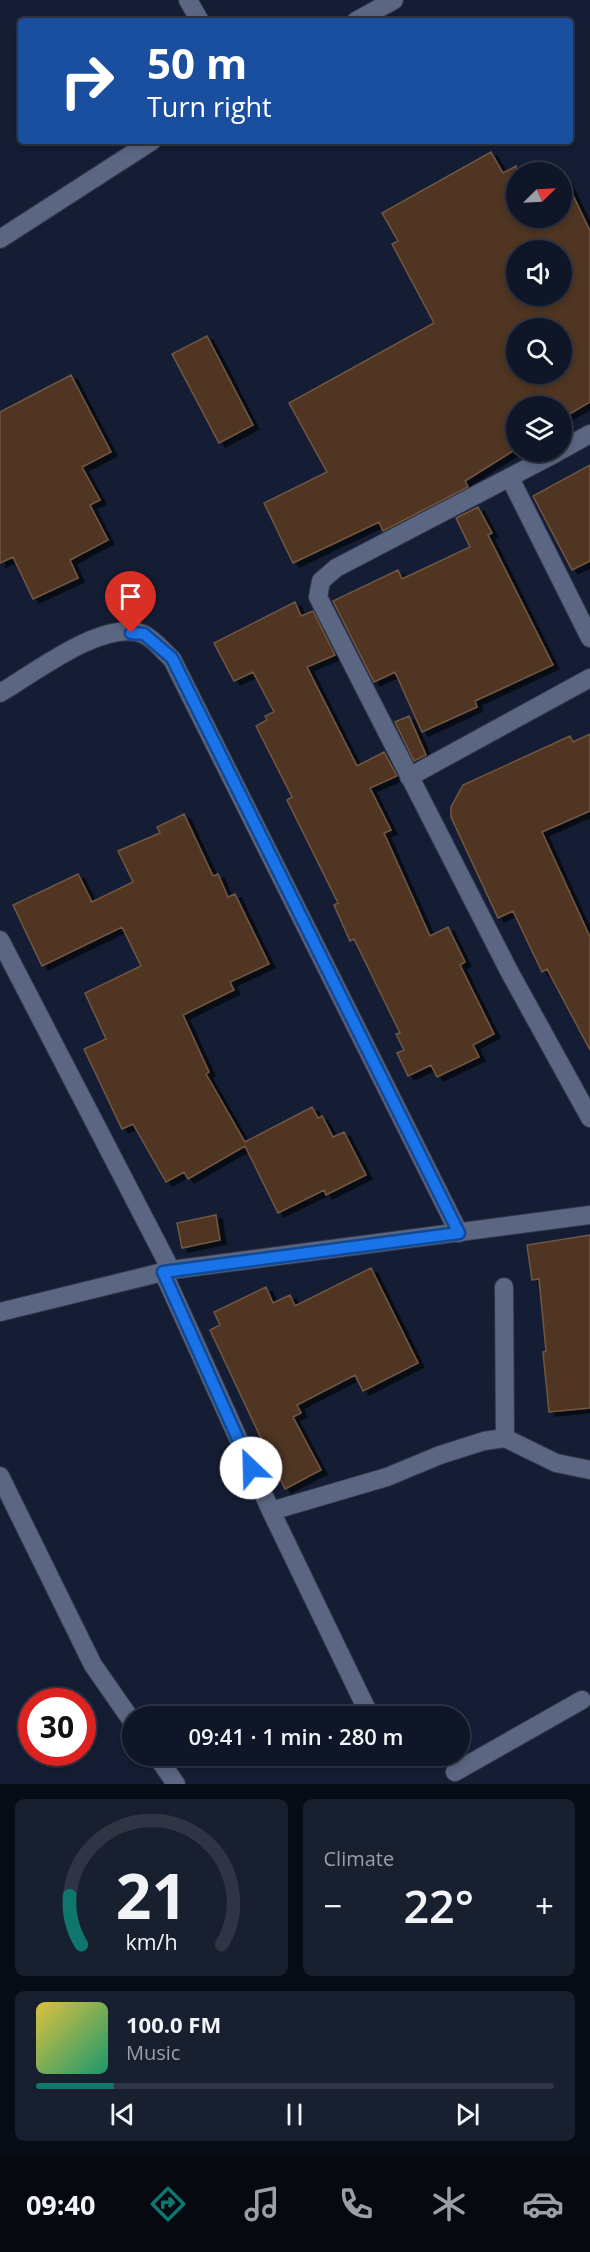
<!DOCTYPE html>
<html lang="en">
<head>
<meta charset="utf-8">
<style>
	:root { --surface:#0f1627; --page:#181f2f; --text:#f1f3f6; --muted:#9b9fa7; --line:#2f3544; --accent:#0f766e }
	body { margin:0; font-family:"Open Sans",sans-serif; background:var(--page); color:var(--text); height:100vh; display:flex; flex-direction:column; font-size:22px; white-space:nowrap }
	* { box-sizing:border-box; margin:0 }
	p { font-size:20px; color:var(--muted) }
	.icon { flex:none; width:33px; height:33px; fill:none; stroke:currentColor; stroke-width:2; stroke-linecap:round; stroke-linejoin:round }
	.map { position:relative; height:1784px; overflow:hidden }
	.drawer { display:flex; flex-direction:column; gap:15px; padding:15px; background:#080c15; flex:1 }
	.drawer>* { flex:none }
	.hud { position:absolute; left:18px; top:18px; width:555px; height:126px; border-radius:6px; box-shadow:0 3px 9px #0003,0 0 0 2px var(--line); background:#1a4fa0; color:#fff; overflow:hidden }
	.needle { width:39px; rotate:66deg }
	.controls { position:absolute; left:506px; top:162px; display:grid; gap:12px }
	.controls a { display:grid; place-items:center; width:66px; height:66px; border-radius:50%; background:var(--surface); box-shadow:0 3px 9px #0003,0 0 0 2px var(--line); font-size:30px }
	.speed { position:absolute; left:18px; top:1688px; display:flex; gap:12px; font-size:30px; font-weight:700; text-align:center }
	.speed>* { display:grid; place-content:center; width:78px; height:78px; border-radius:50%; background:var(--surface); box-shadow:0 3px 9px #0003,0 0 0 2px var(--line); line-height:1 }
	.speed .limit { border:9px solid #d22; background:#fff; color:#111 }
	.pin { position:absolute; display:grid; place-items:center; width:51px; height:51px; color:#fff; margin:-62px -26px; border-radius:50% 50% 50% 0; rotate:-45deg; box-shadow:0 0 6px #0007 }
	.pin .icon { rotate:45deg }
	.me { position:absolute; width:66px; margin:-33px; rotate:336deg; stroke-linejoin:round; filter:drop-shadow(0 0 4px #0008) }
	.turn { display:flex; align-items:center; gap:21px; height:126px; padding:0 30px; font-size:27px }
	.turn .icon { width:78px; height:78px; stroke-width:2.5 }
	.turn b { display:block; font-size:42px; line-height:51px }
	.big { font-size:45px; font-weight:600; line-height:1.1 }
	.drawer .widget { flex:1; display:flex; flex-direction:column; justify-content:center; gap:9px; min-width:0; padding:0 21px; border-radius:9px; background:var(--page) }
	.drawer .dial { align-items:center; gap:0 }
	.dial svg { height:156px; overflow:visible; fill:none; stroke:var(--line); stroke-width:7; stroke-linecap:round; text-anchor:middle }
	.dial text { fill:var(--text); stroke:none }
	.song { display:flex; align-items:center; gap:18px }
	.cover { width:72px; height:72px; border-radius:9px; background:linear-gradient(135deg,hsl(50 70% 55%),hsl(160 70% 35%)) }
	.played { height:6px; border-radius:3px; background:linear-gradient(90deg,var(--accent) 15%,var(--line) 15%) }
	.keys { display:flex; justify-content:space-around; direction:ltr }
	.heat { display:flex; justify-content:space-between; align-items:center; font-size:33px; direction:ltr }
	.drawer .tiles { flex:1; display:grid; gap:15px; grid-template-columns:1fr 1fr }
	.widget:last-child { grid-column:span 2 }
	.trip { position:absolute; left:122px; top:1706px; width:348px; height:60px; border-radius:30px; background:var(--surface); box-shadow:0 3px 9px #0003,0 0 0 2px var(--line); font-weight:600; line-height:60px; text-align:center }
	.menu { display:flex; height:96px; justify-content:space-around; align-items:center; background:#060910; color:var(--muted) }
	.menu .icon { width:42px; height:42px }
	.menu .selected { color:var(--accent) }
	.menu b { font-size:27px; color:var(--text) }
	.map>svg:first-child { display:block }
	.building { fill:#4f3522; stroke:#725743; stroke-width:1.5; fill-rule:evenodd; filter:url(#shadow) }
	.lines { fill:none; stroke-linecap:round; stroke-linejoin:round }
	.minor-casing { stroke:#34384c; stroke-width:20 }
	.minor { stroke:#5a6682; stroke-width:18 }
	.route-casing { stroke:#114b97; stroke-width:15 }
	.route { stroke:#1a73e8; stroke-width:10 }
</style>
</head>
<body>
<div class="map">
<svg width="590" height="1784" viewBox="0 0 590 1784">
	<defs>
		<filter id="shadow"><feDropShadow dx="6" dy="4" stdDeviation="0" flood-color="#0009"/></filter>
	</defs>
	<rect width="100%" height="100%" fill="#141d34"/>
	<path class="building" d="M 491,152 L 503,173 L 516,166 L 516,218 L 561,218 L 561,170 L 590,231 L 590,402 L 561,419 L 561,406 L 516,406 L 516,449 L 465,481 L 468,487 L 383,531 L 379,522 L 293,563 L 264,503 L 327,472 L 289,403 L 434,323 L 392,244 L 398,241 L 382,213 ZM 516,250 L 561,250 L 561,296 L 516,296 ZM 516,328 L 561,328 L 561,374 L 516,374 Z
		M 207,336 L 253,425 L 219,443 L 172,354 Z
		M 71,375 L 111,452 L 82,467 L 100,500 L 90,505 L 108,540 L 70,560 L 78,578 L 33,599 L 13,557 L 0,563 L 0,412 Z
		M 590,465 L 590,561 L 572,570 L 533,496 Z
		M 478,507 L 492,533 L 488,535 L 553,665 L 475,701 L 477,707 L 422,732 L 395,672 L 374,682 L 333,601 L 398,570 L 402,579 L 470,547 L 456,518 Z
		M 295,602 L 301,616 L 313,611 L 335,655 L 307,667 L 357,766 L 384,752 L 397,776 L 370,788 L 391,830 L 384,833 L 430,936 L 448,927 L 465,962 L 460,965 L 494,1034 L 473,1045 L 479,1057 L 437,1077 L 431,1065 L 408,1076 L 397,1053 L 404,1050 L 396,1034 L 400,1033 L 354,939 L 350,941 L 334,905 L 338,903 L 287,800 L 292,797 L 256,726 L 267,720 L 265,716 L 274,712 L 253,672 L 234,681 L 214,643 Z
		M 409,716 L 426,755 L 414,761 L 395,722 Z
		M 590,734 L 590,811 L 542,832 L 590,937 L 590,1050 L 547,969 L 542,972 L 513,911 L 498,918 L 451,817 L 451,807 L 463,785 L 570,736 L 573,742 Z
		M 184,814 L 213,876 L 218,874 L 228,897 L 235,894 L 269,964 L 230,982 L 234,990 L 183,1015 L 209,1072 L 206,1074 L 245,1142 L 312,1107 L 318,1118 L 322,1116 L 333,1137 L 344,1132 L 366,1175 L 326,1195 L 324,1190 L 278,1213 L 245,1146 L 188,1179 L 184,1172 L 166,1182 L 133,1124 L 122,1129 L 84,1049 L 106,1039 L 85,993 L 141,966 L 122,927 L 42,966 L 13,905 L 78,874 L 92,902 L 133,882 L 118,851 L 160,833 L 157,827 Z
		M 216,1215 L 220,1240 L 182,1248 L 177,1223 Z
		M 590,1235 L 590,1408 L 549,1412 L 543,1352 L 546,1351 L 539,1279 L 532,1280 L 527,1245 Z
		M 371,1268 L 418,1363 L 363,1391 L 355,1375 L 297,1405 L 301,1413 L 293,1417 L 321,1470 L 285,1489 L 210,1330 L 220,1325 L 214,1312 L 266,1287 L 273,1303 L 290,1295 L 295,1306 Z"/>
	<g class="lines">
		<g class="minor-casing">
			<path id="minor" d="M 188,0 L 200,21
				M 356,21 L 394,0
				M 0,239 L 152,141
				M 561,450 L 590,434
				M 558,452 L 336,568 L 321,581 L 318,597 L 509,971 L 590,1118
				M 510,478 L 590,638
				M 0,693 C 33,674 104,618 143,634 C 153,638 164,652 172,659 L 459,1233
				M 409,777 L 590,678
				M 0,940 L 171,1270
				M 163,1272 L 271,1511 L 387,1477 L 440,1455 L 484,1441 L 505,1438 L 556,1463 L 590,1470
				M 504,1287 L 505,1438
				M 0,1312 L 171,1270 L 590,1215
				M 0,1476 L 93,1665 L 132,1721
				M 271,1511 L 370,1716
				M 156,1755 L 176,1784
				M 455,1772 L 582,1700"/>
		</g>
		<use href="#minor" class="minor"/>
	</g>
	<g class="lines">
		<g class="route-casing">
			<path id="route" d="M 131,633 L 144,634 L 172,658 L 459,1233 L 163,1272 L 251,1468"/>
		</g>
		<use href="#route" class="route"/>
	</g>
</svg>
<div class="controls">
<a><svg class="needle" viewBox="-14 -14 28 28"><path d="M0-13l5 13h-10z" fill="#e53935"/><path d="M0 13l5-13h-10z" fill="#9b9fa7"/></svg></a>
<a><svg class="icon" aria-label="sound" viewBox="0 0 24 24"><path d="M4 9h4l5-4v14l-5-4H4zM17 9q2 3 0 6"/></svg></a>
<a><svg class="icon" aria-label="search" viewBox="0 0 24 24"><circle cx="10" cy="10" r="6"/><path d="M15 15l6 6"/></svg></a>
<a><svg class="icon" aria-label="layers" viewBox="0 0 24 24"><path d="M12 4l9 5-9 5-9-5zM3 14l9 5 9-5"/></svg></a>
</div>
<div class="speed"><div class="limit">30</div></div>
<div class="pin" style="left:131px;top:633px;background:#d93025"><svg class="icon" aria-label="arrive" viewBox="0 0 24 24"><path d="M6 21V4h12l-3 4 3 4H6"/></svg></div>
<svg class="me" style="left:251px;top:1468px" viewBox="-20 -20 40 40"><circle r="19" fill="#fff"/><path d="M0-13L10 11 0 6-10 11z" fill="#1a73e8"/></svg>
<div class="trip">09:41 · 1 min · 280 m</div>
<div class="hud">
<div class="turn"><svg class="icon" aria-label="right" viewBox="0 0 24 24"><path d="M7 20v-9h11M14 6l5 5-5 5"/></svg><div><b>50 m</b>Turn right</div></div>
</div>
</div>
<section class="drawer">
<div class="tiles">
<div class="widget dial"><svg viewBox="0 0 100 80">
<path d="M14 69A42 42 0 1 1 86 69"/>
<path d="M14 69A42 42 0 0 1 8 44" stroke="#0f766e"/>
<text x="50" y="56" font-size="32" font-weight="700">21</text>
<text x="50" y="72" font-size="11">km/h</text>
</svg></div>
<div class="widget"><p>Climate</p>
<div class="heat"><a>−</a><b class="big">22°</b><a>+</a></div>
</div>
<div class="widget">
<div class="song"><i class="cover"></i><div><b>100.0 FM</b><p>Music</p></div></div>
<div class="played"></div>
<div class="keys"><svg class="icon" aria-label="previous" viewBox="0 0 24 24"><path d="M18 5L8 12l10 7zM5 5v14"/></svg><svg class="icon" aria-label="pause" viewBox="0 0 24 24"><path d="M8 5v14M16 5v14"/></svg><svg class="icon" aria-label="next" viewBox="0 0 24 24"><path d="M6 5l10 7-10 7zM19 5v14"/></svg></div>
</div>
</div>
</section>
<nav class="menu">
<b>09:40</b>
<svg class="icon selected" aria-label="directions" viewBox="0 0 24 24"><path d="M12 3l9 9-9 9-9-9zM9 14v-3h6M13 9l2 2-2 2"/></svg>
<svg class="icon" aria-label="music" viewBox="0 0 24 24"><path d="M9 18V5l10-2v13"/><circle cx="6" cy="18" r="3"/><circle cx="16" cy="16" r="3"/></svg>
<svg class="icon" aria-label="phone" viewBox="0 0 24 24"><path d="M5 4h4l2 5-3 2q2 4 5 5l2-3 5 2v4C11 20 4 13 5 4z"/></svg>
<svg class="icon" aria-label="climate" viewBox="0 0 24 24"><path d="M12 3v18M4 7l16 10M4 17L20 7"/></svg>
<svg class="icon" aria-label="car" viewBox="0 0 24 24"><path d="M5 17H2v-5l4-1 3-4h7l3 4 3 1v5h-3M9 17h6M6 11h13"/><circle cx="7" cy="17" r="2"/><circle cx="17" cy="17" r="2"/></svg>
</nav>
</body>
</html>
